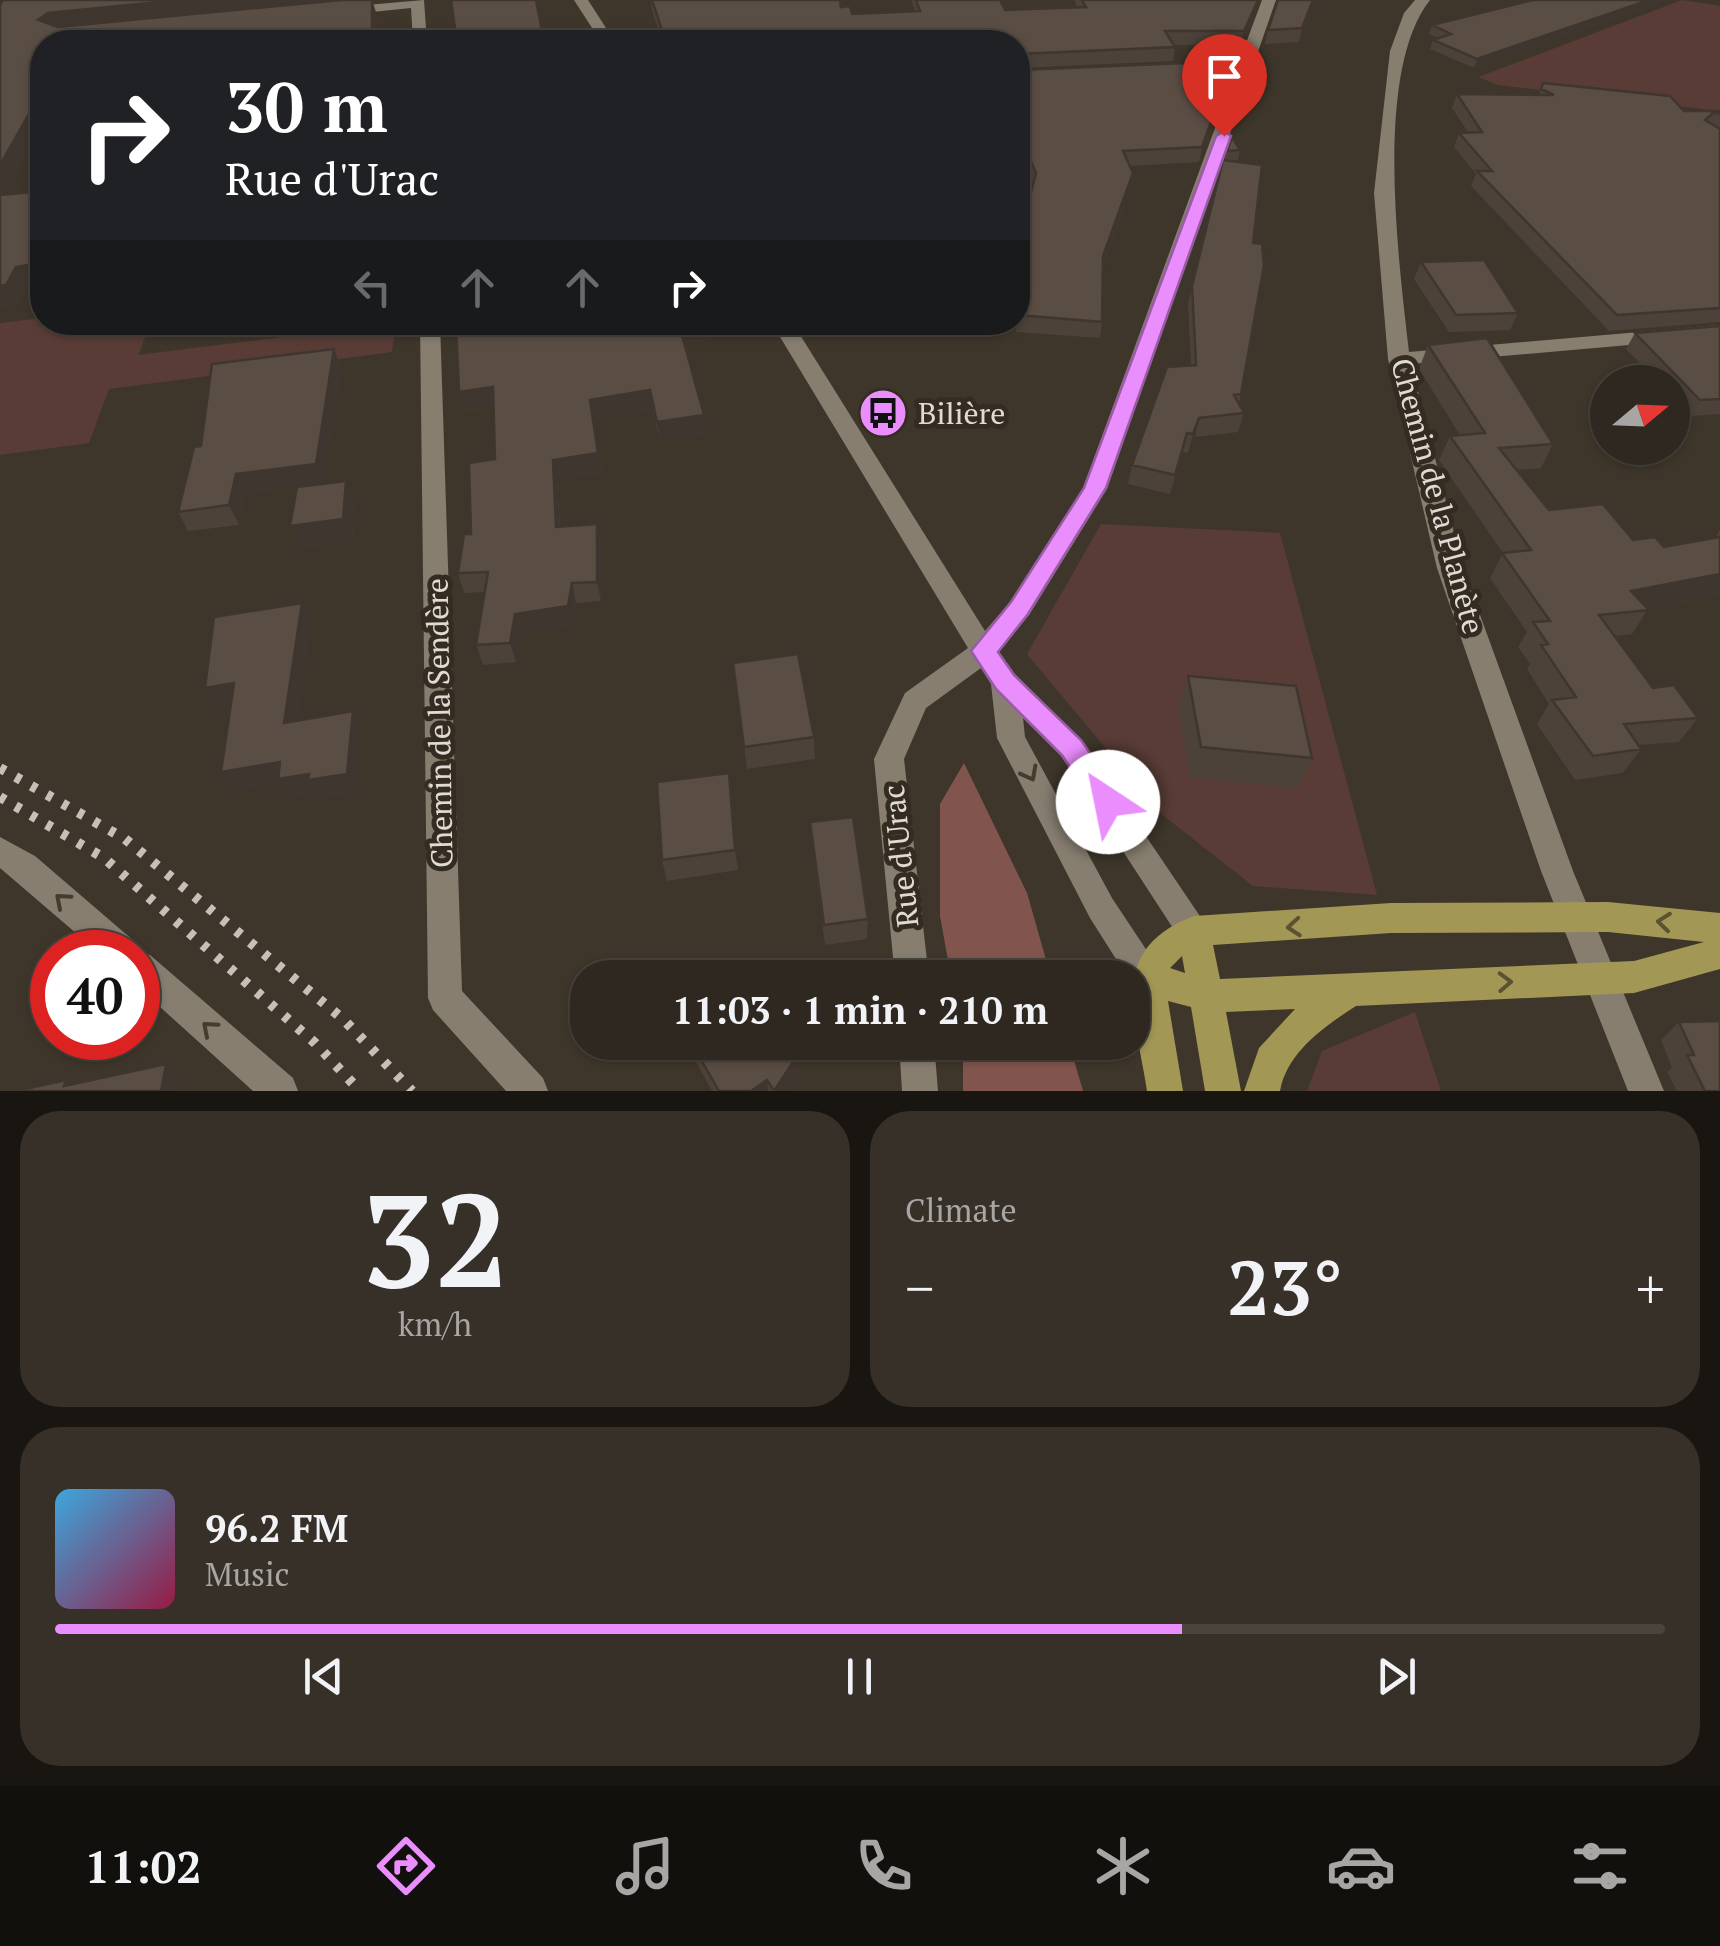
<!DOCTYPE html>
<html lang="en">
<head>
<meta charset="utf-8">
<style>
	:root { --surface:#2e2820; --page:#363029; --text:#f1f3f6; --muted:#a7a6a5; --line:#49443e; --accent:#ea8dfd }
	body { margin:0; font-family:"PT Serif",serif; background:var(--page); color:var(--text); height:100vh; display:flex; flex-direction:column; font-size:38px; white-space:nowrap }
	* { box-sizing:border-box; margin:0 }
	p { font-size:32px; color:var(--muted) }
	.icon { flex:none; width:55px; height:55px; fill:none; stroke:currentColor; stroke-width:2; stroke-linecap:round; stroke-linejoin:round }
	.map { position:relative; height:1091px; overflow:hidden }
	.drawer { display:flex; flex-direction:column; gap:20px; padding:20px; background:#191612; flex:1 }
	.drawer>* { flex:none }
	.hud { position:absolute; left:30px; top:30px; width:1000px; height:305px; border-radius:40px; box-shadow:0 2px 8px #0004,0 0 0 2px var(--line); background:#202124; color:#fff; overflow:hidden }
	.needle { width:65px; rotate:71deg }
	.tools { position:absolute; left:1590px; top:365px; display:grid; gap:20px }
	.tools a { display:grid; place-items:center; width:100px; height:100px; border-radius:50%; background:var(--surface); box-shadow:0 2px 8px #0004,0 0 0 2px var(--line); font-size:50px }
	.speed { position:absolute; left:30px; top:930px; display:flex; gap:20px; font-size:50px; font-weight:700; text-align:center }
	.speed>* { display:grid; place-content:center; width:130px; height:130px; border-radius:50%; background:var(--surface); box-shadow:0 2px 8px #0004,0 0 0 2px var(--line); line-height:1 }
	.speed .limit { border:15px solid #d22; background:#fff; color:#111 }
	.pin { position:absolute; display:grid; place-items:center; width:85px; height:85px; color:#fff; margin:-102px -42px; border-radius:50% 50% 50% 0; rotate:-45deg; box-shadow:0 0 10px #0007 }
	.pin .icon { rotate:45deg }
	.me { position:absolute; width:110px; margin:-55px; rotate:326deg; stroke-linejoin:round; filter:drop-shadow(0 0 8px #0008) }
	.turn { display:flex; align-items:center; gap:35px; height:210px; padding:0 30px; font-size:45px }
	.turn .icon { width:130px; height:130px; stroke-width:2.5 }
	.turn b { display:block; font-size:70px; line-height:85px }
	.lanes { display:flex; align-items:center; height:95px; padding:0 30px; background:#0003; justify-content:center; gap:50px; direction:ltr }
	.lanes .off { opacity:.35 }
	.big { font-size:75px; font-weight:700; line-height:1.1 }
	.drawer .widget { flex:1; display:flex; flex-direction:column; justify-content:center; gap:15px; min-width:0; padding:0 35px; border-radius:40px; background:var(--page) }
	.drawer .dial { align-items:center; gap:0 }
	.dial b { font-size:130px; line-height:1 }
	.song { display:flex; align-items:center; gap:30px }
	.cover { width:120px; height:120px; border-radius:15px; background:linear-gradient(135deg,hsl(200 70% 55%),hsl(340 70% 35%)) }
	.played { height:10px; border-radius:5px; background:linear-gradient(90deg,var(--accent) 70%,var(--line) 70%) }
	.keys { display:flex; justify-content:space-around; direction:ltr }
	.heat { display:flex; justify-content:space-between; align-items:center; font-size:55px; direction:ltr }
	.drawer .tiles { flex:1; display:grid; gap:20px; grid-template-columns:1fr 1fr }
	.widget:last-child { grid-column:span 2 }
	.trip { position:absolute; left:570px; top:960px; width:580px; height:100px; border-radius:40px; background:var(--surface); box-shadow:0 2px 8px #0004,0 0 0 2px var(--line); font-weight:700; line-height:100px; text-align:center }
	.menu { display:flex; height:160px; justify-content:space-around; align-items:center; background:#12100d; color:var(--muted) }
	.menu .icon { width:70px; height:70px }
	.menu .current { color:var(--accent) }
	.menu b { font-size:45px; color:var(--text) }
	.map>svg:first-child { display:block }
	.green { fill:#593c36 }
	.forest { fill:#81554d }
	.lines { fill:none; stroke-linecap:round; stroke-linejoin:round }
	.minor { fill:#877e70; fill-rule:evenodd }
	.major { fill:#a39755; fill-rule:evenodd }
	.rail { stroke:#c5c0b8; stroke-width:10; stroke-dasharray:6 12; stroke-linecap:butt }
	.wall { fill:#4d423a }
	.shaded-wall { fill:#3f3630 }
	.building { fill:#5a4d44; stroke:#3f3630; stroke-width:2.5 }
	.oneway { stroke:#453c30 }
	.oneway2 { stroke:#5b5133 }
	.route { fill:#ea8dfd; stroke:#985ca4; stroke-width:2.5 }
	.labels { text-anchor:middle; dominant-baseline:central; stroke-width:10; stroke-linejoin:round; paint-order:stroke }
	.poi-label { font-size:30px; fill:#e0dbd4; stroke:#342c20; text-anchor:start }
	.street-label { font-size:30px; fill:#e0dbd4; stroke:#342c20 }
</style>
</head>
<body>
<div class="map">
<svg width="1720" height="1091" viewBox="0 0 1720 1091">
	<rect width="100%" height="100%" fill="#3e362a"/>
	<path class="green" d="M 1682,0 L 1720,6 L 1720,111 L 1498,85 L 1478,77 Z
		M 42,318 L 42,322 L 151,323 L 138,355 L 396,323 L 392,352 L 109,389 L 89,443 L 0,455 L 0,323 Z
		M 1101,524 L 1280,533 L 1377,895 L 1253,886 L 1160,813 L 1027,654 Z
		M 1415,1012 L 1441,1091 L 1307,1091 L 1322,1051 Z"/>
	<path class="forest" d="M 964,763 L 1027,893 L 1051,977 L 951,977 L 940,916 L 940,804 Z
		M 963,1043 L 1069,1043 L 1083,1091 L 963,1091 Z"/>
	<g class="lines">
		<path class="minor" d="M 424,0 L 427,42 L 413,42 L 411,8 L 343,15 L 336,11 L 343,7 Z
			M 574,0 L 588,0 L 615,42 L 601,42 Z
			M 1262,0 L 1276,0 L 1254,63 L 1257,66 L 1252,70 L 1107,489 L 1029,615 L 999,652 L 1015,674 L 1081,740 L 1210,931 L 1206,942 L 1194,946 L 1182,942 L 1061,756 L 1023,718 L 1025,737 L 1112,898 L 1165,978 L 1160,989 L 1148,994 L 1136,989 L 1132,978 L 1128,978 L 1090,918 L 997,738 L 991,684 L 981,668 L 926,708 L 904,759 L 929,978 L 895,978 L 874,759 L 905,693 L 968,648 L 771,322 L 792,322 L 985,631 L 1011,601 L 1083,488 L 1236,71 L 1159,75 L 1151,70 L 1159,65 L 1239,62 Z
			M 1415,0 L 1430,0 C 1373,72 1399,263 1409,352 L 1720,325 L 1720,337 L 1411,364 L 1463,568 L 1573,871 L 1664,1091 L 1628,1091 L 1541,871 L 1437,568 L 1388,359 L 1374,193 L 1390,51 L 1404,13 Z
			M 420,322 L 440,322 L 462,991 L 543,1078 L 548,1091 L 506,1091 L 433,1010 L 428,998 Z
			M 0,837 L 35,856 L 134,941 L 138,950 L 150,955 L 293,1078 L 298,1091 L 253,1091 L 138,987 L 138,952 L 98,952 L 0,868 Z
			M 899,1042 L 934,1042 L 938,1091 L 902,1091 Z"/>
		<path class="major" d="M 1608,902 L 1720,913 L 1720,969 L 1634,993 L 1356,1006 C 1325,1026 1287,1052 1280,1091 L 1244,1091 L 1259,1048 L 1295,1009 L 1226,1012 L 1241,1091 L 1205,1091 L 1191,1007 L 1168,1001 L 1183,1091 L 1147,1091 C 1136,1016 1105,950 1194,916 L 1391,903 ZM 1608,932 L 1704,942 L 1634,961 L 1220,979 L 1213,945 L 1391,933 ZM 1182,956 L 1185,973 L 1170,968 Z"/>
		<path class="rail" d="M 0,768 L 125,839 L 343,1019 L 412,1091
			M 0,797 L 104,858 L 315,1043 L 360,1091"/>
	</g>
	<path class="wall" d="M 651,0 L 841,7 L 852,14 L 915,11 L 911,0 L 1000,0 L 1005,10 L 1077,7 L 1074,0 L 1260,0 L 1241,45 L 1174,45 L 1175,47 L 1173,61 L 1019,68 L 1020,70 L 1213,122 L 1199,162 L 1130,166 L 1133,173 L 1131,188 L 1103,265 L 1102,322 L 1100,338 L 1016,332 L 1018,306 L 1018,242 L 1033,185 L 1018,149 L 1018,42 L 663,42 L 652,11 Z
		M 1315,0 L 1299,42 L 1265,44 L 1268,30 Z
		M 1533,0 L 1474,68 L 1430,49 L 1433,40 L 1438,38 L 1429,34 L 1432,25 Z
		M 1543,83 L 1684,111 L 1720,111 L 1720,322 L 1609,331 L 1471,186 L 1476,174 L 1454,147 L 1459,133 L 1468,132 L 1452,108 L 1457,94 L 1538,95 Z
		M 1240,150 L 1238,160 L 1226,161 L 1253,243 L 1241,394 L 1239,403 L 1244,413 L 1238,432 L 1195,437 L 1188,453 L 1183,452 L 1170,494 L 1128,484 L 1132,465 L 1191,365 L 1188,304 L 1192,286 L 1227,151 Z
		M 1421,262 L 1518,313 L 1510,330 L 1449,332 L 1414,279 Z
		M 456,322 L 710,322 L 712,339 L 684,343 L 706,435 L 660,442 L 653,410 L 594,419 L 602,473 L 557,479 L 560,527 L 597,524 L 601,544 L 601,601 L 576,603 L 573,626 L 521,634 L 516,662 L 483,665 L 476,645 L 485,592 L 464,593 L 458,573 L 495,459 L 493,407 L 465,411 L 459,392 Z
		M 1720,326 L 1720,414 L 1690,416 L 1672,398 L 1672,382 L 1658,382 L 1626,349 L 1635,333 Z
		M 1428,345 L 1553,444 L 1541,468 L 1517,470 L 1549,510 L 1633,540 L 1664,547 L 1715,538 L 1720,530 L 1720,595 L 1648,609 L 1632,634 L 1614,636 L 1653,688 L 1698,718 L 1679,742 L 1638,745 L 1641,749 L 1623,773 L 1575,780 L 1537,724 L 1549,704 L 1527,669 L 1530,664 L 1518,647 L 1527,632 L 1490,578 L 1503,553 L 1439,460 L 1450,436 L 1460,435 L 1419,369 Z
		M 334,349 L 341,368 L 324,483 L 354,502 L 352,541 L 300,548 L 297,487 L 245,494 L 239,525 L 188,531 L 178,512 L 201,446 Z
		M 733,663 L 814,737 L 815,759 L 747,769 Z
		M 1188,676 L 1312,758 L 1298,788 L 1190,778 L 1179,707 Z
		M 732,794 L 738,870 L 667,881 L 662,860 Z
		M 810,822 L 868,919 L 867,939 L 825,945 L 812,843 Z
		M 1679,1022 L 1720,1091 L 1677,1091 L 1667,1072 L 1672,1068 L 1661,1040 Z
		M 685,1042 L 783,1042 L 799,1074 L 788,1091 L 712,1091 Z"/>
	<path class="shaded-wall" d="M 180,0 L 368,0 L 46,38 L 38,20 L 48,13 Z
		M 372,0 L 377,15 L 377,42 L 372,42 Z
		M 1258,0 L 1260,0 L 1241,45 L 1244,31 Z
		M 1313,0 L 1315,0 L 1299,42 L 1302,28 Z
		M 1649,0 L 1672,0 L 1474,68 L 1477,59 Z
		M 268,30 L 272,42 L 194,42 L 196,36 Z
		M 1216,108 L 1213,122 L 1199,162 L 1202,147 Z
		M 42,111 L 42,132 L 40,132 L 0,206 L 0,165 L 30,112 Z
		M 1133,173 L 1131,188 L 1100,272 L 1103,256 Z
		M 42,263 L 42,286 L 28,288 L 19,306 L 0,309 L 0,286 L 16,267 Z
		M 692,322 L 710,322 L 712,339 L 681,343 L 679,324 Z
		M 334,349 L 341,368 L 324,484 L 245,494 L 239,525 L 229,505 L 236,474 Z
		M 493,387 L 498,406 L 465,411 L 459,392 Z
		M 650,390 L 653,410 L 594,419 L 602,473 L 557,479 L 561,547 L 556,527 L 553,460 L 590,400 Z
		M 704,415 L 706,435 L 660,442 L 657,422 Z
		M 1199,418 L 1195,437 L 1188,453 L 1193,434 Z
		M 346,481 L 354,502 L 352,541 L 300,548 L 290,526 Z
		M 597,524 L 601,544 L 601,601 L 597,582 Z
		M 1720,574 L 1720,595 L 1639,611 L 1631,591 Z
		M 572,583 L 576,603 L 573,626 L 521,634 L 516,662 L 510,643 L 515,614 Z
		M 302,603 L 312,623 L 295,742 L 284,723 Z
		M 234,683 L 246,703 L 217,708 L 205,688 Z
		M 353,711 L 363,731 L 357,793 L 319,800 L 316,794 L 289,799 L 281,784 L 233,792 L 221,772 L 280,762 Z
		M 729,773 L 732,794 L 738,870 L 735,850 Z
		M 797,1056 L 799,1074 L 788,1091 L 774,1091 Z
		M 166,1064 L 182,1081 L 181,1091 L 161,1091 Z
		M 767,1080 L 768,1091 L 751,1091 Z"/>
	<path class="building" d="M 3,0 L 180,0 L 48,13 L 38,20 L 58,27 L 341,0 L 372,0 L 372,42 L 265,42 L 268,30 L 196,36 L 194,42 L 42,42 L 42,111 L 30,112 L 0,165 L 0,5 Z
		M 451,0 L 536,0 L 544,42 L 457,42 Z
		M 652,0 L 840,0 L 841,7 L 850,6 L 852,14 L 920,11 L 916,0 L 1000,0 L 1005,10 L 1086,7 L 1082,0 L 1258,0 L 1244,31 L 1165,31 L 1175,47 L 1018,54 L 1018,42 L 666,42 Z
		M 1278,0 L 1313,0 L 1302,28 L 1268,30 Z
		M 1533,0 L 1649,0 L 1477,59 L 1433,40 L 1451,34 L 1432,25 Z
		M 1018,59 L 1020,70 L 1186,63 L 1216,108 L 1202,147 L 1123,151 L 1133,173 L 1103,256 L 1102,322 L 1018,315 L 1020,290 L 1018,290 L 1018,242 L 1036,173 L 1018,131 Z
		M 1543,83 L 1670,96 L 1684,111 L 1720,111 L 1720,114 L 1714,112 L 1705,120 L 1720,129 L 1720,308 L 1617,315 L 1477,171 L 1492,171 L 1459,133 L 1482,132 L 1457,94 L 1554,95 L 1541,89 Z
		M 1232,137 L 1240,150 L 1227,151 Z
		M 1223,160 L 1262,165 L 1253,243 L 1262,244 L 1264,265 L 1241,394 L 1234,395 L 1244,413 L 1199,418 L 1193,434 L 1187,433 L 1175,475 L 1132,465 L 1167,367 L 1196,365 L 1192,286 Z
		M 42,191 L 42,263 L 16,267 L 6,285 L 0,286 L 0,195 Z
		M 1484,260 L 1518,313 L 1456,315 L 1421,262 Z
		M 456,322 L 692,322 L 679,324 L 704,415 L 657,422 L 650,390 L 590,400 L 598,453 L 553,460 L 556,527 L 597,524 L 597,582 L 572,583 L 568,606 L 515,614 L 510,643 L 476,645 L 488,572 L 458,573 L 464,534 L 471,534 L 469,463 L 495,459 L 493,387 L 459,392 Z
		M 1720,326 L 1720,399 L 1700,400 L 1635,333 Z
		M 1487,338 L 1553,444 L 1499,448 L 1549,510 L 1603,504 L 1633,540 L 1655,537 L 1664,547 L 1720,537 L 1720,574 L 1631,591 L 1649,610 L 1599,615 L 1653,688 L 1674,685 L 1698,718 L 1624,724 L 1641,749 L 1593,756 L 1552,700 L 1576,697 L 1541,645 L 1548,644 L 1533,622 L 1550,621 L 1502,553 L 1531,550 L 1450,436 L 1485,433 L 1428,345 Z
		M 334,349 L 316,464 L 236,474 L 229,505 L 178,512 L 194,447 L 201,446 L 212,364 Z
		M 346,481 L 343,519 L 290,526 L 297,487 Z
		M 302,603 L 284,723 L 353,711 L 347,774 L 308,780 L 309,774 L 278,779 L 280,762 L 221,772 L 234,683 L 205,688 L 214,617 Z
		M 798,654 L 814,737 L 744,747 L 733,663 Z
		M 1188,676 L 1296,686 L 1312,758 L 1201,747 Z
		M 729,773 L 735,850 L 662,860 L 657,782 Z
		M 853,817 L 868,919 L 824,925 L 810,822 Z
		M 710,971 L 716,978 L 699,978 Z
		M 1720,1021 L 1720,1091 L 1705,1091 L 1687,1055 L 1694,1055 L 1679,1022 Z
		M 691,1042 L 783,1042 L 797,1056 L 774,1091 L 767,1080 L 751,1091 L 719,1091 Z
		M 166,1064 L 161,1091 L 16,1091 L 66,1080 L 64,1086 Z"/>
	<defs><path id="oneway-chevron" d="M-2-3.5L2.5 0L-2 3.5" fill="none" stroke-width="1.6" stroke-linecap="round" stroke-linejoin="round" transform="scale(2.5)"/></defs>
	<g class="oneway">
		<use href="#oneway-chevron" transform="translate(1030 774) rotate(62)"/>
		<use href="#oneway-chevron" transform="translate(62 900) rotate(-139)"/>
		<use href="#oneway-chevron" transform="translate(209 1028) rotate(-139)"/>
	</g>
	<g class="oneway2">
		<use href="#oneway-chevron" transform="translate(1664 922) rotate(-174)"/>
		<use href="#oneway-chevron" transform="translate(1294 927) rotate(175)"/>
		<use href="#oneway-chevron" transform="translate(1505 982) rotate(-2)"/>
	</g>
	<path class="route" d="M 1224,131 L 1231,136 L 1106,488 L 1028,614 L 998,652 L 1014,675 L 1081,740 L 1118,794 L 1122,802 L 1118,811 L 1099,811 L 1062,755 L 996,689 L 971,651 L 1011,602 L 1084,488 L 1216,136 Z"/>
	<defs>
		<g id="bus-disc" transform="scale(2.5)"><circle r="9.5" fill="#ea8dfd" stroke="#342c20"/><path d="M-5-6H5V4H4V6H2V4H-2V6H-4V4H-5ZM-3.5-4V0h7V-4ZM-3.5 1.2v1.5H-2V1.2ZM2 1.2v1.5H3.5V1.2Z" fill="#111"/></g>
	</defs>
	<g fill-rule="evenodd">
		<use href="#bus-disc" x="883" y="413"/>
	</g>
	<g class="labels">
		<g class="poi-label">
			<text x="918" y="413">Bilière</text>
		</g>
		<g class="street-label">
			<text transform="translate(1438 496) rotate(75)">Chemin de la Planète</text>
			<text transform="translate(439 723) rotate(-91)">Chemin de la Sendère</text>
			<text transform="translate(900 856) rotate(-96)">Rue d'Urac</text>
		</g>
	</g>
</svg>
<div class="tools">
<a><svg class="needle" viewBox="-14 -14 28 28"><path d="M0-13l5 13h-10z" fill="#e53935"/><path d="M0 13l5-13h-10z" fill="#a7a6a5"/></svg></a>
</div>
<div class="speed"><div class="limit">40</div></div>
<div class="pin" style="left:1224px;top:136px;background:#d93025"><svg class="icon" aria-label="arrive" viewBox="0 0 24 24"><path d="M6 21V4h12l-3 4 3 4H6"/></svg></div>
<svg class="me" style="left:1108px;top:802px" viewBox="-20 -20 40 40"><circle r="19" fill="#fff"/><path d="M0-13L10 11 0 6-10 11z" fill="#ea8dfd"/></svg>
<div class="trip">11:03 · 1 min · 210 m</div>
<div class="hud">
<div class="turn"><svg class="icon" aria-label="right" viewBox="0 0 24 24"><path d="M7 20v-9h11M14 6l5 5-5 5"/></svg><div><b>30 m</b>Rue d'Urac</div></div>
<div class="lanes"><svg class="icon off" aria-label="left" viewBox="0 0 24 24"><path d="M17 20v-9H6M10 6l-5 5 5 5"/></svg><svg class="icon off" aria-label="ahead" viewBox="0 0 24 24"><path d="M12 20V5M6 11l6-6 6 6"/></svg><svg class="icon off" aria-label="ahead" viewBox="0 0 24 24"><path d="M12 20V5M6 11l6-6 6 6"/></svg><svg class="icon" aria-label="right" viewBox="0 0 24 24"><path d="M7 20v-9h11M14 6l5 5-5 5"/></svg></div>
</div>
</div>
<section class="drawer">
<div class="tiles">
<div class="widget dial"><b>32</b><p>km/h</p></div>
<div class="widget"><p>Climate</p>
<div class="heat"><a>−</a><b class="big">23°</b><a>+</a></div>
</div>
<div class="widget">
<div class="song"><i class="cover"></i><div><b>96.2 FM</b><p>Music</p></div></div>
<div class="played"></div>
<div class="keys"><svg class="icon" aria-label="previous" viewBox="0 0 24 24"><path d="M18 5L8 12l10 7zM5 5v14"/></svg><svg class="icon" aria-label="pause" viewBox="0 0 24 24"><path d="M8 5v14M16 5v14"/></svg><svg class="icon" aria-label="next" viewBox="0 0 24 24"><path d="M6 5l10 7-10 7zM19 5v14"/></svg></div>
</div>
</div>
</section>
<nav class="menu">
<b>11:02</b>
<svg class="icon current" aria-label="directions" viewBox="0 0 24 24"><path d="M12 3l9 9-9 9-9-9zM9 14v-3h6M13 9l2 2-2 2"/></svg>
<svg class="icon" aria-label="music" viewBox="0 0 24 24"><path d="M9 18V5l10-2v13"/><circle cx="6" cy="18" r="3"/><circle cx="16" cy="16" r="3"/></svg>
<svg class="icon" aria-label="phone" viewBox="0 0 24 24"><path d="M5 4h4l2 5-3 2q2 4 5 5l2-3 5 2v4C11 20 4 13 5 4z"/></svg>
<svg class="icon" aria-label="climate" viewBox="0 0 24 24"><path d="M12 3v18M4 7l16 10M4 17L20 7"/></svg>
<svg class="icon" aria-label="car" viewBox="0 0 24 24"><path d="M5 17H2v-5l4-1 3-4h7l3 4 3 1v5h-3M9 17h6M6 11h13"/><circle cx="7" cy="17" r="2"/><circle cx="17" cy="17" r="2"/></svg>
<svg class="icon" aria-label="filters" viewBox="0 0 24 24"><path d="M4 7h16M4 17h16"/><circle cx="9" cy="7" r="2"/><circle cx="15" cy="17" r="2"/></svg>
</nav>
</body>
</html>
